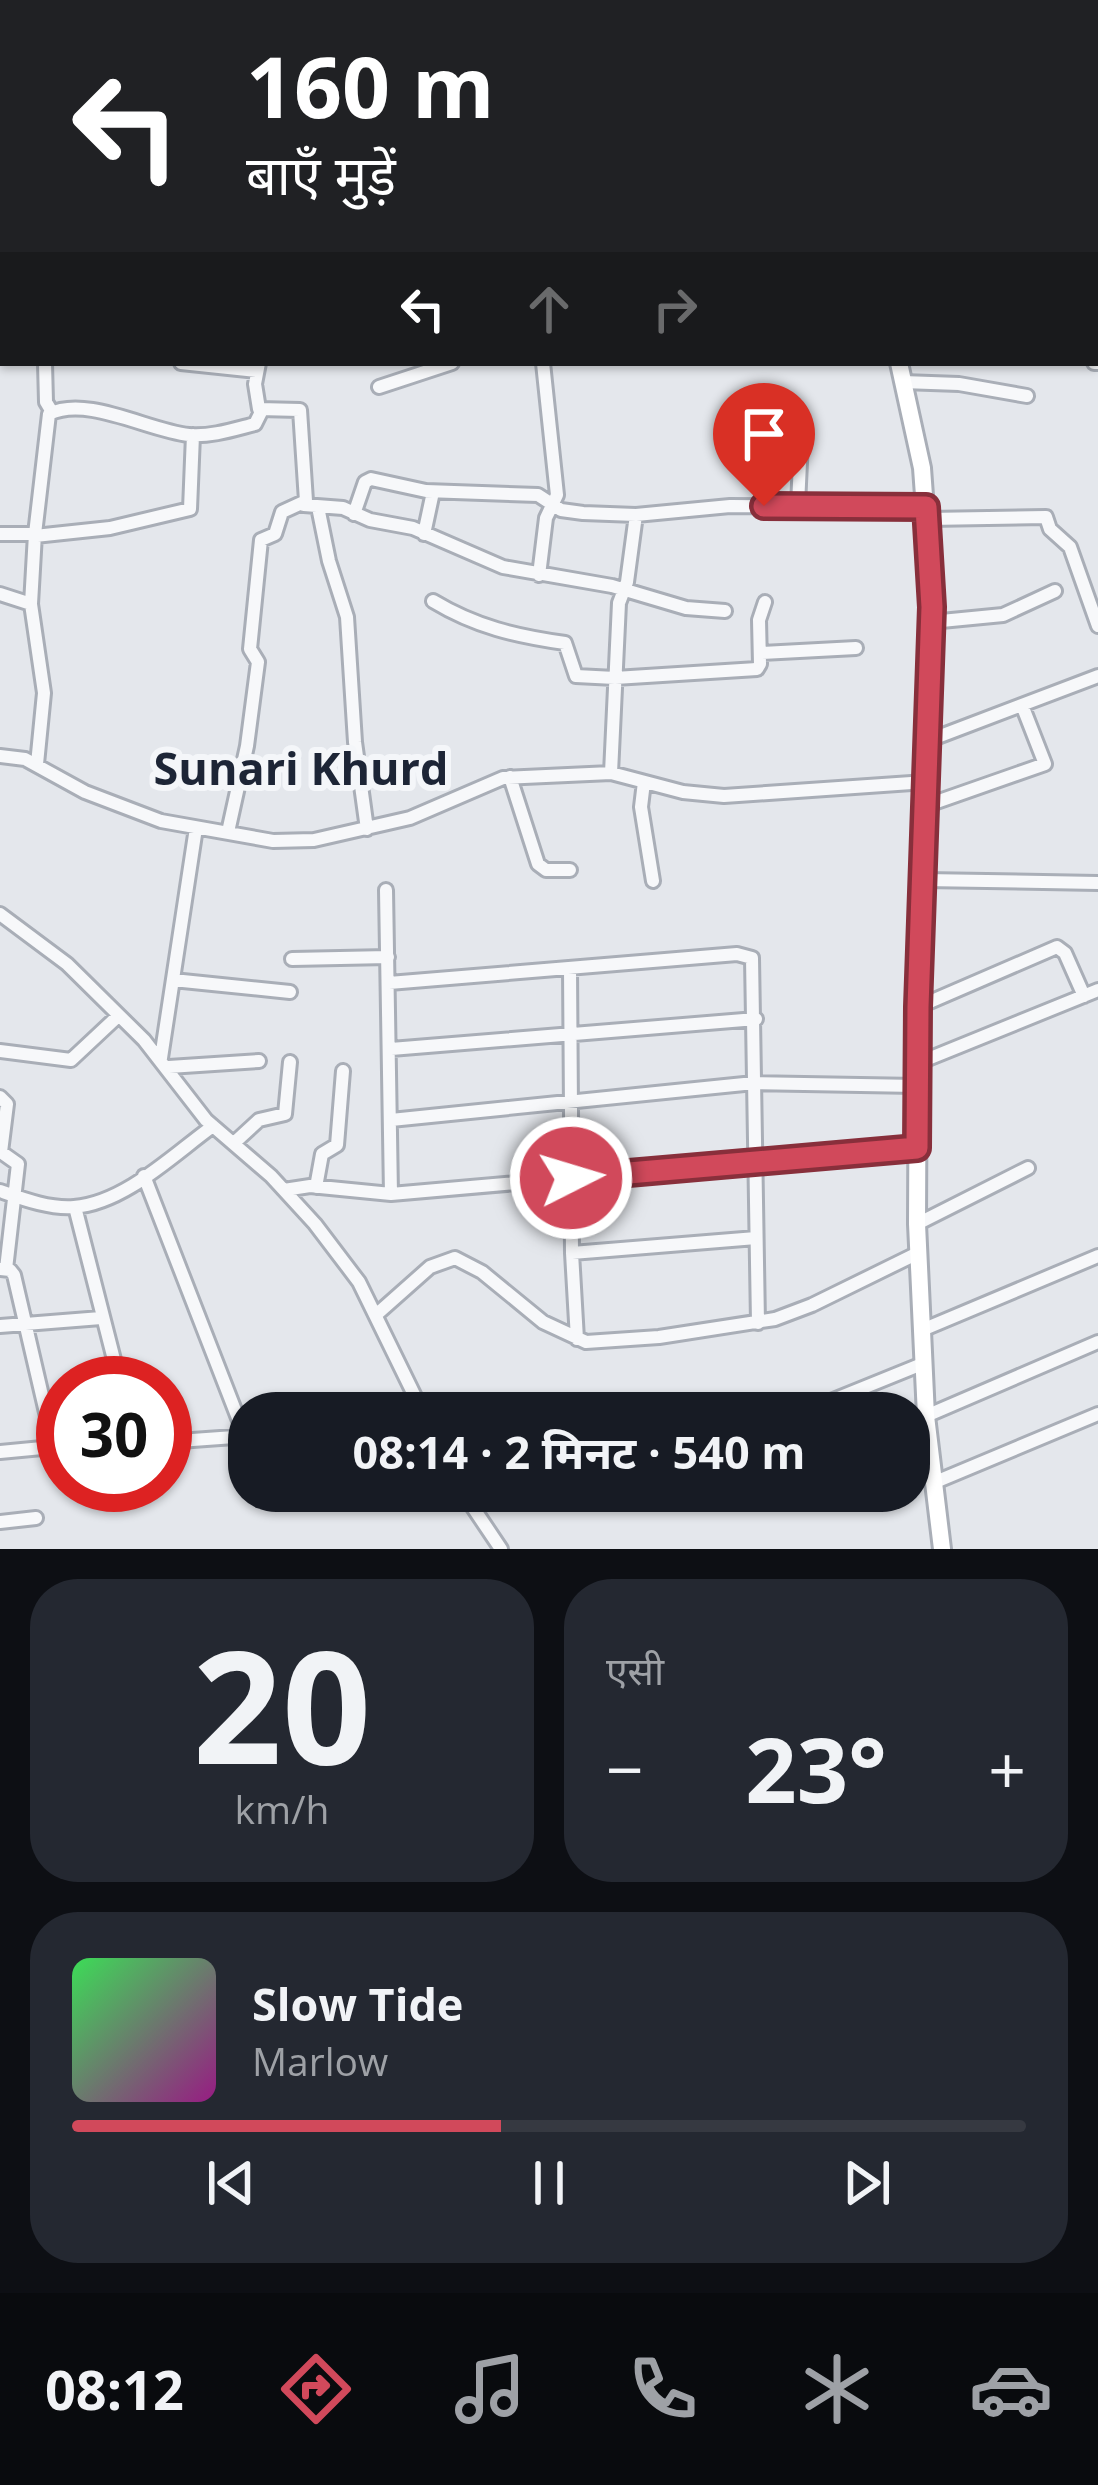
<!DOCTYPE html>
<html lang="hi">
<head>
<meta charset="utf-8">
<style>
	:root { --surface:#171b24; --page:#242831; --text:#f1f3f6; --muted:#9ea1a6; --line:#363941; --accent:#d1495b }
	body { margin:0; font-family:"Open Sans","Noto Sans Devanagari",sans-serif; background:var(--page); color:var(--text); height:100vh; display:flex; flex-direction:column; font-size:45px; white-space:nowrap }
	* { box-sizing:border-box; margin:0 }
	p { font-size:39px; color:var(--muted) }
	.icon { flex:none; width:66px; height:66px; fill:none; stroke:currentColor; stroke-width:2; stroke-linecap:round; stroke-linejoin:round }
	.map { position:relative; height:1549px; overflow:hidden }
	.panel { display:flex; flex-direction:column; gap:30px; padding:30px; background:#0d0f14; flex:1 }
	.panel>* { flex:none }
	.guide { position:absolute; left:0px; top:0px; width:1098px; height:366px; box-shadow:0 3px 9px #0004; background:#202124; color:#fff; overflow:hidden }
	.speed { position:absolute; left:36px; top:1356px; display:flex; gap:24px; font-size:60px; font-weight:700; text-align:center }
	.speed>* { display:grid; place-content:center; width:156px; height:156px; border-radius:50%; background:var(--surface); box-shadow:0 3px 9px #0004; line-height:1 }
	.speed .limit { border:18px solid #d22; background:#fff; color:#111 }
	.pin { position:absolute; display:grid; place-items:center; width:102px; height:102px; color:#fff; margin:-123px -51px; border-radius:50% 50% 50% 0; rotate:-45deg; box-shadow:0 0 12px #0007 }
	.pin .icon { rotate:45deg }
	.me { position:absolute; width:132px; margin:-66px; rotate:85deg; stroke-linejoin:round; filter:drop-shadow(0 0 9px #0008) }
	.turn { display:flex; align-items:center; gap:42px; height:252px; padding:0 48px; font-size:54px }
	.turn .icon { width:156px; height:156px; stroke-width:2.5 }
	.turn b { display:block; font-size:84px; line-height:102px }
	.lanes { display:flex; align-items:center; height:114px; padding:0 48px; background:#0003; justify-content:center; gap:60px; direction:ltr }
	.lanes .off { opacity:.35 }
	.big { font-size:90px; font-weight:700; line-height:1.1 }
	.panel .widget { flex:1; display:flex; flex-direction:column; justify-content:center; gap:18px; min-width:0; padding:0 42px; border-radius:48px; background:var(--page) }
	.panel .dial { align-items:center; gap:0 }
	.dial b { font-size:156px; line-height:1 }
	.song { display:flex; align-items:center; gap:36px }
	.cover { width:144px; height:144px; border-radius:18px; background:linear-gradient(135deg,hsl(130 70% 55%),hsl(310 70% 35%)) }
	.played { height:12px; border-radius:6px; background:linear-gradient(90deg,var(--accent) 45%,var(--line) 45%) }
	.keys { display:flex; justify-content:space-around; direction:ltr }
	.heat { display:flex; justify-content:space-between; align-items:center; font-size:66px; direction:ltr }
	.panel .tiles { flex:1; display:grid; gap:30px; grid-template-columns:1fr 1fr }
	.widget:last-child { grid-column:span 2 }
	.trip { position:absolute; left:228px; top:1392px; width:702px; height:120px; border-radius:48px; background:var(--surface); box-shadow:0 3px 9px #0004; font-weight:700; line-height:120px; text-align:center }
	.dock { display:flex; height:192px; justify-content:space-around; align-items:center; background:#090b0e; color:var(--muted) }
	.dock .icon { width:84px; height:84px }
	.dock .active { color:var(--accent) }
	.dock b { font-size:54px; color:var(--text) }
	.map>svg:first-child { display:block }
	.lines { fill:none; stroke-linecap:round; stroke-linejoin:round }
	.street-casing { stroke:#a9aeb7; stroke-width:18 }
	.secondary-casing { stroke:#a9aeb7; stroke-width:22 }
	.street { stroke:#f7f8fa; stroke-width:12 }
	.secondary { stroke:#fff; stroke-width:16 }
	.route-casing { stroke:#882f3b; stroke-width:30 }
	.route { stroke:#d1495b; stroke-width:21 }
	.labels { text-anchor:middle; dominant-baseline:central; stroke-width:12; stroke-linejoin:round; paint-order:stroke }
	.quarter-label { font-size:45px; font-weight:bold; fill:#1d2536; stroke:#f4f6f9 }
</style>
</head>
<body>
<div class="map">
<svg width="1098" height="1549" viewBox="0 0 1098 1549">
	<rect width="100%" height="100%" fill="#e4e7ec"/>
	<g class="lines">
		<g class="street-casing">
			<path id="street" d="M 461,0 L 462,3
				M 947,0 L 948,3
				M 85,3 L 86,0
				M 491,3 L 499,0
				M 686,3 L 687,0
				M 853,3 L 864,0
				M 0,298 L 3,299
				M 1095,314 L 1098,317
				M 45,363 L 46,402 L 52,412
				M 181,363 L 257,371
				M 1094,363 L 1098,363
				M 903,382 L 959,384 L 1027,396
				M 379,387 L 452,363
				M 775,433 L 795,435 L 801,441 L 798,505
				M 304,505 L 343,508 L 370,520 L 413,528 L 503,567 L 612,586 L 686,608 L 725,611
				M 318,507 L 329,561 L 347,617 L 355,742 L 367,829
				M 354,514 L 365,482 L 371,479 L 426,491 L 538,495 L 561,510 L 583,513 L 636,515 L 730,506 L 926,507
				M 928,519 L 1046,517 L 1050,529 L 1070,547 L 1098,626
				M 0,534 L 35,534
				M 424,534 L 433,492
				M 35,536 L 110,528 L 190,509 L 193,435
				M 539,575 L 546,518 L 557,495 L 543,363
				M 0,594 L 31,604
				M 433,601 C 476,627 516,636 565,643 L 576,676 L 615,678 L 757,669 L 760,664 L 759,620 L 765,602
				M 931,622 L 1003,615 L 1055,591
				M 760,653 L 856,648
				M 927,741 L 1098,676
				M 0,756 L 25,759 L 85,792 L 161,821 L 273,841 L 314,840 L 410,818 L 503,778 L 611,773 L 683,792 L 724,796 L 926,782
				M 37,764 L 44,693 L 31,604 L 35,534 L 49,414 C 87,395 149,431 189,435 C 211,437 235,429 255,424 L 262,410
				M 611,773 L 619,603 L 627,582 L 636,515
				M 510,777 L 538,864 L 546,870 L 570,870
				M 644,782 L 641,807 L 653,881
				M 925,806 L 1045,764 L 1022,705
				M 228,832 L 247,746 L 258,662 L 250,649 L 261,540 L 275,534 L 282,512 L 306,501 L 300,410 L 259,409 L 255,384 L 259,363
				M 924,880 L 1098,883
				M 386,890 L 391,1194
				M 0,914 L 67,964 L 144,1040 L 206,1120 L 271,1176 L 315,1224 L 359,1282 L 423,1413
				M 292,959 L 388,957
				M 570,968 L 572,1253 L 577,1339
				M 173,980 L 290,992
				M 389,983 L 737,954 L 752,958 L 758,1323
				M 918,1007 L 1057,947 L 1065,953 L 1084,996
				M 391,1049 L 756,1019
				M 0,1051 L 71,1060 L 118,1016
				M 161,1058 L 196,828
				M 918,1063 L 1098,990
				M 169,1067 L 259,1061
				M 0,1097 L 7,1104 L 1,1152 L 18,1164 L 6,1269
				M 391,1120 L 754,1083 L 917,1086
				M 234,1143 L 259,1120 L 285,1114 L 290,1062
				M 144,1176 L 245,1436
				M 316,1187 L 322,1154 L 337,1145 L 343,1071
				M 284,1190 L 310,1186 L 391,1194 L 917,1148
				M 0,1191 C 23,1199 50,1209 74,1207 C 125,1203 174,1154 213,1126
				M 75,1207 L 120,1383
				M 917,1224 L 1028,1168
				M 572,1253 L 756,1238
				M 0,1269 L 10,1270 L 14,1275 L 54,1447
				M 377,1314 L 430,1267 L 455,1258 L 482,1272 L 543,1322 L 586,1342 L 659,1337 L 775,1319 L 812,1305 L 918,1253
				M 0,1326 L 101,1318
				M 922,1330 L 1098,1256
				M 801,1413 L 922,1364
				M 926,1416 L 1098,1342
				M 165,1442 L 248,1436
				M 0,1452 L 63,1446
				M 933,1483 L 1098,1414
				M 462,1491 L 501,1549
				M 0,1522 L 36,1518"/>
		</g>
		<g class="secondary-casing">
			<path id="secondary" d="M 776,0 L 777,3
				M 899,363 L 922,468 L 932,606 L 918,1007 L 917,1224 L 926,1416 L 942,1549"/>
		</g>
		<use href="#street" class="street"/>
		<use href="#secondary" class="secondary"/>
	</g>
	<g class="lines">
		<g class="route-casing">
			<path id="route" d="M 571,1178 L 917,1148 L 918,1007 L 932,607 L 926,507 L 764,506"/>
		</g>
		<use href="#route" class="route"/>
	</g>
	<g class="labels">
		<g class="quarter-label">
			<text x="301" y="767">Sunari Khurd</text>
		</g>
	</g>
</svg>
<div class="speed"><div class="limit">30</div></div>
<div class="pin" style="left:764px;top:506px;background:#d93025"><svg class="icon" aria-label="arrive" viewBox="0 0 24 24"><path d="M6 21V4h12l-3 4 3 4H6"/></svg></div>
<svg class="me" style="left:571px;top:1178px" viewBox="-20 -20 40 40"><circle r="17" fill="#d1495b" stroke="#fff" stroke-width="3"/><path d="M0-11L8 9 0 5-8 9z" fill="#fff"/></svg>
<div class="trip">08:14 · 2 मिनट · 540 m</div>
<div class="guide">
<div class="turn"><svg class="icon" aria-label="left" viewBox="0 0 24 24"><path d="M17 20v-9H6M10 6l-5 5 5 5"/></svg><div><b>160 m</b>बाएँ मुड़ें</div></div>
<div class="lanes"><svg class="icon" aria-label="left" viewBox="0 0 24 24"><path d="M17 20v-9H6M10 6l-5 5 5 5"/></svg><svg class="icon off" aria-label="ahead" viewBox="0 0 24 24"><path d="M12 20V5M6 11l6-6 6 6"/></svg><svg class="icon off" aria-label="right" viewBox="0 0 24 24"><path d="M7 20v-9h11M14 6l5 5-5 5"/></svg></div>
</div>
</div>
<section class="panel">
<div class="tiles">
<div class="widget dial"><b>20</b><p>km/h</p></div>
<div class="widget"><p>एसी</p>
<div class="heat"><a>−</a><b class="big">23°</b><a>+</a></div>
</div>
<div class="widget">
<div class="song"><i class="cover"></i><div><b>Slow Tide</b><p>Marlow</p></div></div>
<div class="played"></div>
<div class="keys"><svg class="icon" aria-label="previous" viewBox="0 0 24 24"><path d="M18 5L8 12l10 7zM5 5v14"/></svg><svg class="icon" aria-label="pause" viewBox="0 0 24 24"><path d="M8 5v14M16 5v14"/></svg><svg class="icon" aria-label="next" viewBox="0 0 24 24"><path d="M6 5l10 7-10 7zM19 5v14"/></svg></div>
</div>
</div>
</section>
<nav class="dock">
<b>08:12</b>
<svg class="icon active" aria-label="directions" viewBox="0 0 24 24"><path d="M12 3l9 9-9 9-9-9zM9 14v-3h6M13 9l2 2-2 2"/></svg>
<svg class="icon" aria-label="music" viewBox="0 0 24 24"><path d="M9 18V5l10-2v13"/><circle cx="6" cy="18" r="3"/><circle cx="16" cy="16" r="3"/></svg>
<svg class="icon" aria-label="phone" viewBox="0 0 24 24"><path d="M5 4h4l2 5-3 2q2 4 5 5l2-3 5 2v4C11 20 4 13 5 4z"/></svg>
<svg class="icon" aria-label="climate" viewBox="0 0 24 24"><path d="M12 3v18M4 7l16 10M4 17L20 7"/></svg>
<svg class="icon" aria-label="car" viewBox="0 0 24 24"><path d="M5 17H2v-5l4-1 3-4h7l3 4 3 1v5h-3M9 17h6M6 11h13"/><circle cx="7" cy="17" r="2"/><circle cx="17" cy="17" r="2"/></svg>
</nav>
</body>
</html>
